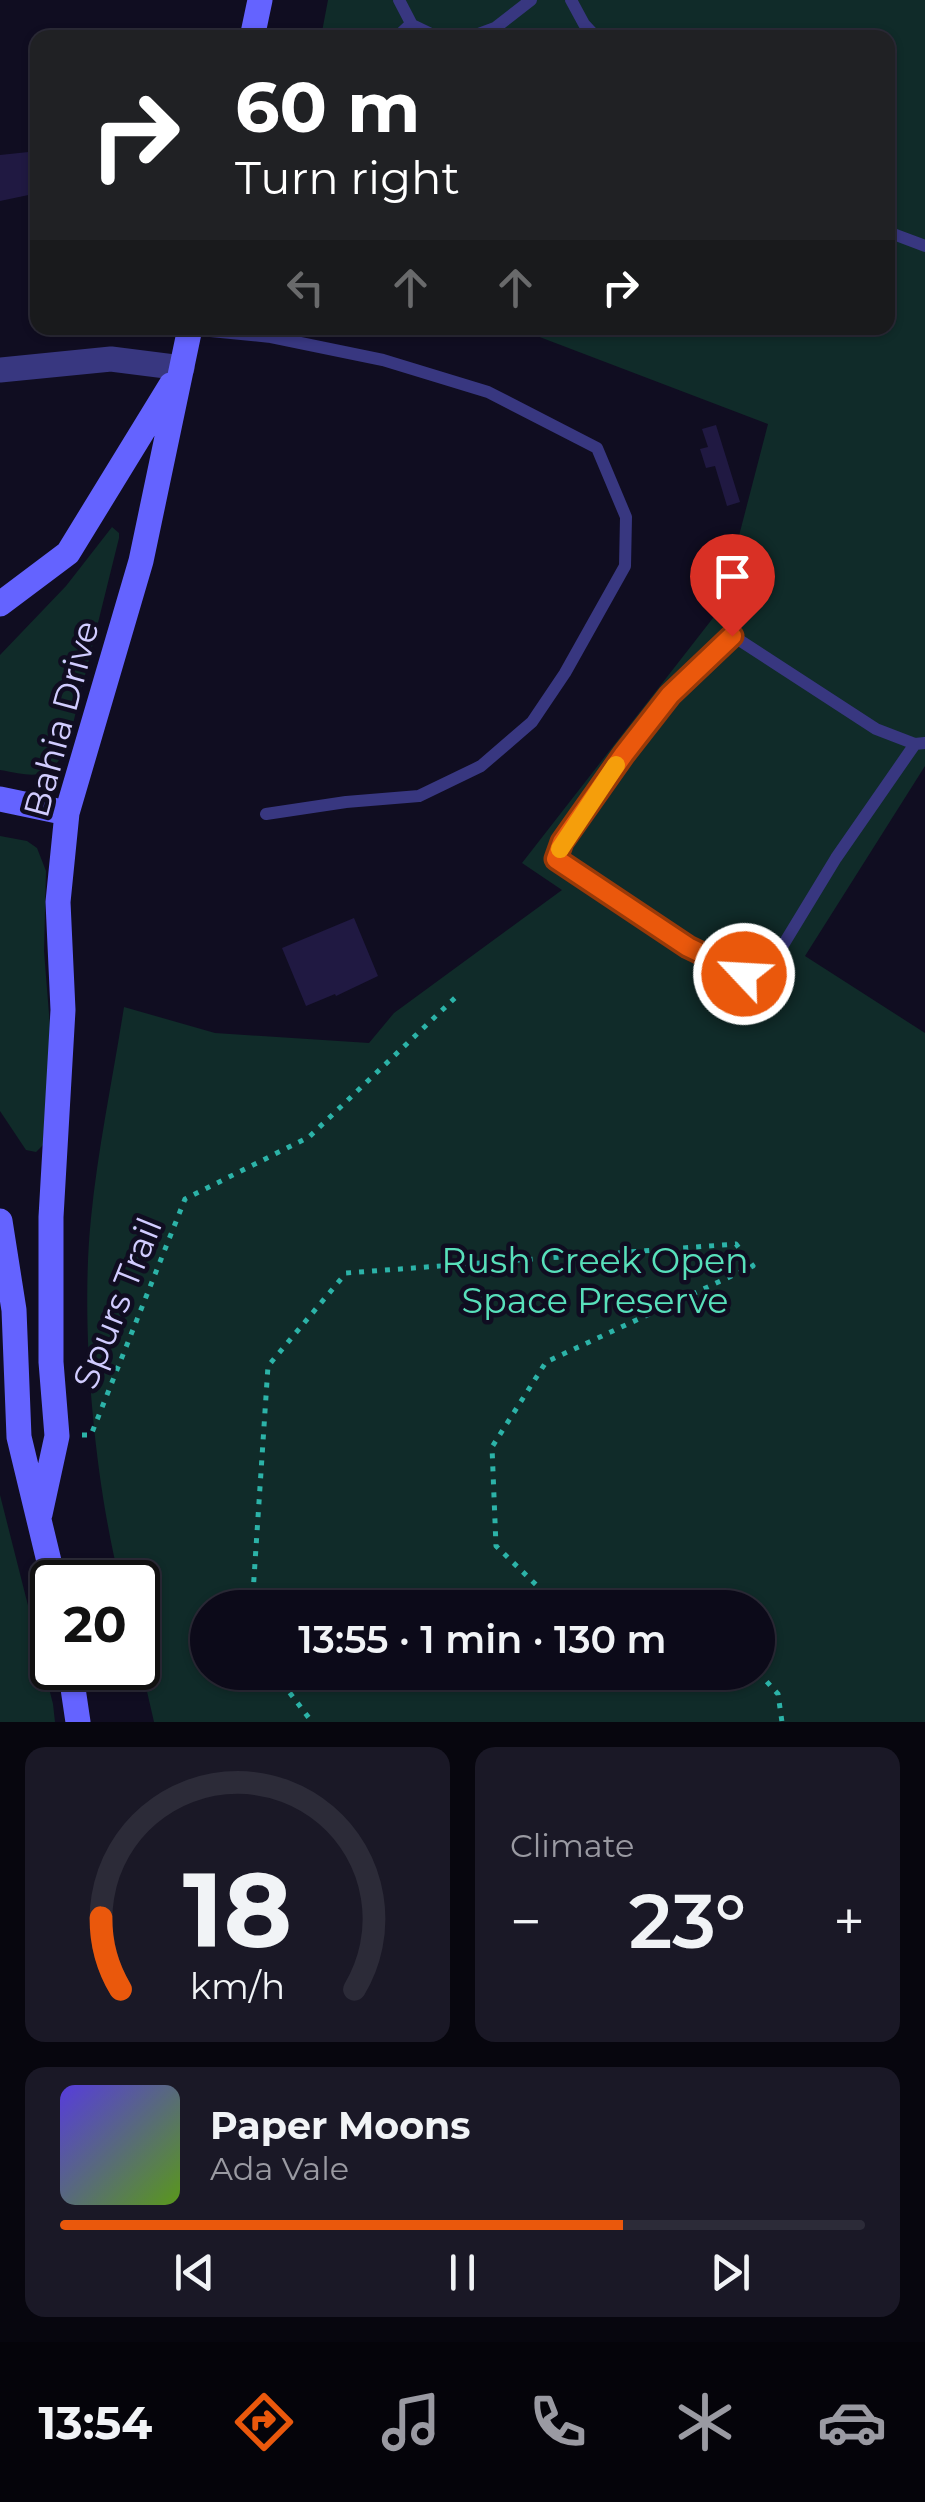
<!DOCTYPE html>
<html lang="en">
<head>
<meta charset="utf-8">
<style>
	:root { --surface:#0c0a19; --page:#1a1826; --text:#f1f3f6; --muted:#9a9aa2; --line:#2c2b38; --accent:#ea580c }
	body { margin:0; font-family:Montserrat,sans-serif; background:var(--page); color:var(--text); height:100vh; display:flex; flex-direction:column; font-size:38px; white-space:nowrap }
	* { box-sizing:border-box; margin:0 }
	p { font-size:32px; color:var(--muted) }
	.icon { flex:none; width:55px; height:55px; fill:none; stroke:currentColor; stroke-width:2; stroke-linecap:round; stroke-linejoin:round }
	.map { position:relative; height:1722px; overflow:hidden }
	.details { display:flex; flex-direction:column; gap:25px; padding:25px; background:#07060e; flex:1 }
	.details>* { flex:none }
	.banner { position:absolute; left:30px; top:30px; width:865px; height:305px; border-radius:20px; box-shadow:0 2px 8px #0004,0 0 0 2px var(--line); background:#202124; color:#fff; overflow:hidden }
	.speed { position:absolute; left:30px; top:1560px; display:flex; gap:20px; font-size:50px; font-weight:700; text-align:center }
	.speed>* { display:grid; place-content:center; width:130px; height:130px; border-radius:50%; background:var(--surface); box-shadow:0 2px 8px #0004,0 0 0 2px var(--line); line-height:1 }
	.speed .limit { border:5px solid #111; border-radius:15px; background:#fff; color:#111 }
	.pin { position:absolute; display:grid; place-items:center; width:85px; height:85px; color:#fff; margin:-102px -42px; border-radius:50% 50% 50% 0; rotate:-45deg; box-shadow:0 0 10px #0007 }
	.pin .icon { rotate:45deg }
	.me { position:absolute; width:110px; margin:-55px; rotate:295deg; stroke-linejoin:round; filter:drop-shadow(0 0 8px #0008) }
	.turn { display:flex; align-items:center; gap:35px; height:210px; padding:0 40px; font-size:45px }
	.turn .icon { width:130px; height:130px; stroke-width:2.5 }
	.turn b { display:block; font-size:70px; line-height:85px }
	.lanes { display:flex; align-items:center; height:95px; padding:0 40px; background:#0003; justify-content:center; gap:50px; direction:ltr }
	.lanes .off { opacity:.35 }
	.big { font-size:75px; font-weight:600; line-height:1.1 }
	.details .card { flex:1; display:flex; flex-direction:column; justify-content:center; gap:15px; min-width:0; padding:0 35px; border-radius:20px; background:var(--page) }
	.details .dial { align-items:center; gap:0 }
	.dial svg { height:260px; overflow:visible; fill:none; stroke:var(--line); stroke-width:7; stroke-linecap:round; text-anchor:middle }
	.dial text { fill:var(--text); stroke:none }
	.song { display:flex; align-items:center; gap:30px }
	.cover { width:120px; height:120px; border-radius:15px; background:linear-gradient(135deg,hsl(250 70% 55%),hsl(90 70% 35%)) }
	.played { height:10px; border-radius:5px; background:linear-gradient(90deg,var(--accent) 70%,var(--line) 70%) }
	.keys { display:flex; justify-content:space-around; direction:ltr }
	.heat { display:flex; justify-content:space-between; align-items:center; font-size:55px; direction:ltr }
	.details .tiles { flex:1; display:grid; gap:25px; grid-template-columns:1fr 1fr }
	.card:last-child { grid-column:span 2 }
	.trip { position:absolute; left:190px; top:1590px; width:585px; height:100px; border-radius:50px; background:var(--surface); box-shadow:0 2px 8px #0004,0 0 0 2px var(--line); font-weight:600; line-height:100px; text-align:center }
	.dock { display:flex; height:160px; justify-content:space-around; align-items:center; background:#05040a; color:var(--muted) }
	.dock .icon { width:70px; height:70px }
	.dock .current { color:var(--accent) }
	.dock b { font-size:45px; color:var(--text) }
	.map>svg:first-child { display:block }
	.green { fill:#102b29; fill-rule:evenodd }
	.building { fill:#201942 }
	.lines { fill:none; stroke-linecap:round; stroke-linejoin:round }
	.path { stroke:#2cb3a8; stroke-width:5; stroke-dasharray:5 8; stroke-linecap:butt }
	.lane { stroke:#383780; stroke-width:12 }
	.street { stroke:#383780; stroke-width:25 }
	.secondary { stroke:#6463ff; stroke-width:25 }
	.route-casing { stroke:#983908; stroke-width:25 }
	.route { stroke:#ea580c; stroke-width:18 }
	.slow { stroke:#f59e0b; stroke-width:18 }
	.labels { text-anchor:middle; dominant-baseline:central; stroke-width:9; stroke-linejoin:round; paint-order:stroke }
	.street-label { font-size:35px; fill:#d1ccff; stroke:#100d21 }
	.park-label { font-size:35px; fill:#58e0bb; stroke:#100d21 }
</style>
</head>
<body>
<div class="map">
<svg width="925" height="1722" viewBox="0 0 925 1722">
	<rect width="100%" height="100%" fill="#100d21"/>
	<path class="green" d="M 328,0 L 925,0 L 925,766 L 805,956 L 925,1033 L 925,1722 L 154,1722 L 138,1652 L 138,1582 L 120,1582 C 94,1478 80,1325 91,1218 C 98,1148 113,1077 124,1007 L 215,1033 L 369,1043 L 394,1013 L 562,890 L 522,863 L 720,609 L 768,424 L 516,328 L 888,328 L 888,38 L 321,37 ZM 208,1608 L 758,1608 L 758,1672 L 208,1672 Z
		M 112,527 L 119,533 L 119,538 L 67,748 C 48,782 34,776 0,770 L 0,655 L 66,586 Z
		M 0,836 L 27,841 L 37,848 L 46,871 L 44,951 L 51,1039 L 43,1145 L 36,1152 L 26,1150 L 0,1111 Z
		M 0,1495 L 53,1704 L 55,1722 L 0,1722 Z"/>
	<path class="building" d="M 38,151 L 38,193 L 0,201 L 0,155 Z
		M 716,425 L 740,502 L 727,506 L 715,466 L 706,468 L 700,449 L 708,447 L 702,429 Z
		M 354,918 L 378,976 L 336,996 L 335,994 L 306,1006 L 282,948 Z"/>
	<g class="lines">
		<path class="path" d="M 82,1435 L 91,1435 L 185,1199 L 309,1137 L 458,995
			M 252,1608 L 268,1366 L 346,1273 L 736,1244 L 753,1266 L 546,1362 L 492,1447 L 496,1546 L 557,1605 L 566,1608
			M 274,1672 L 312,1722
			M 758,1672 L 778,1694 L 782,1722"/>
		<path class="lane" d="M 399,0 L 412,25 L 439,38
			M 571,0 L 584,24 L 597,38
			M 396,38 L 411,24
			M 468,38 L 495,28 L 531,0
			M 888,232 L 925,246
			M 190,329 L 271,337 L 383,360 L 488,392 L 597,448 L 626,517 L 625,566 L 565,673 L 532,722 L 481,766 L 419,796 L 346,802 L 266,814
			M 915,744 L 876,729 L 733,636 L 671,695 L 624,754 L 562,842 L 556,859 L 688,947 L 745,974 L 774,960 L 836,858 L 915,744 L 925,743"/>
		<path class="street" d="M 0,370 L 111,359 L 182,368"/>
		<path class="secondary" d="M 252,38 L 260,0
			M 0,604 L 68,553 L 171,385
			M 0,799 L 67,813
			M 0,1221 L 14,1310 L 19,1437 L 54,1582
			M 40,1514 L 57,1436 L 51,1362 L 51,1217 L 63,1010 L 58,902 L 67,813 L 141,561 L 190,328
			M 70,1668 L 78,1722"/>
	</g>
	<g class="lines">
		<g class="route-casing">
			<path id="route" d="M 732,636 L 670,695 L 624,754 L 562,842 L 556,859 L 688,947 L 744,974"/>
		</g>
		<use href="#route" class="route"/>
		<path class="slow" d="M 560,849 L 616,765"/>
	</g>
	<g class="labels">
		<g class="street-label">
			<text transform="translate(61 719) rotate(-75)">Bahia Drive</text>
			<text transform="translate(117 1303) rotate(-68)">Spurs Trail</text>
		</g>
		<g class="park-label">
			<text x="595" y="1260">Rush Creek Open<tspan x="595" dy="40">Space Preserve</tspan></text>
		</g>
	</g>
</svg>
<div class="speed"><div class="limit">20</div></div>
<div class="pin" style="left:732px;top:636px;background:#d93025"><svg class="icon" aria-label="arrive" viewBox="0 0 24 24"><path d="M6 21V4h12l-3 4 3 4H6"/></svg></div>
<svg class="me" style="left:744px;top:974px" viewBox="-20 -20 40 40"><circle r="17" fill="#ea580c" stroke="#fff" stroke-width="3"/><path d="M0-11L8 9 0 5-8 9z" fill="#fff"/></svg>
<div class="trip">13:55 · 1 min · 130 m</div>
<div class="banner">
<div class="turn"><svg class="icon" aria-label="right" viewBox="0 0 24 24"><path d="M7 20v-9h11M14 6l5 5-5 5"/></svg><div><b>60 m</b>Turn right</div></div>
<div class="lanes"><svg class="icon off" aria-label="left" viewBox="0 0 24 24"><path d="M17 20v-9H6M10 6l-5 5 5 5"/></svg><svg class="icon off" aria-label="ahead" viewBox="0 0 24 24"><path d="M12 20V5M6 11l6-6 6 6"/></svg><svg class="icon off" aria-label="ahead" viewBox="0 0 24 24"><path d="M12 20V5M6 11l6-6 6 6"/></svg><svg class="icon" aria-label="right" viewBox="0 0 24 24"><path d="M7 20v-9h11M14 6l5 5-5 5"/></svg></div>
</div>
</div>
<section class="details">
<div class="tiles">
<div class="card dial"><svg viewBox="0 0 100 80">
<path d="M14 69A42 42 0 1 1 86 69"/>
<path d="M14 69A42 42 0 0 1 8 47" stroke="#ea580c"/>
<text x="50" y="56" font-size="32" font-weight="700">18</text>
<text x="50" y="72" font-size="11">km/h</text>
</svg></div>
<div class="card"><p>Climate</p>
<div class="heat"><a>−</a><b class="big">23°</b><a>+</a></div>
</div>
<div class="card">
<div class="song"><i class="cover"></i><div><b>Paper Moons</b><p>Ada Vale</p></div></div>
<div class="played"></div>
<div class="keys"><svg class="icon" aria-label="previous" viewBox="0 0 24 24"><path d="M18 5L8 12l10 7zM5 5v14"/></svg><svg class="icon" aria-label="pause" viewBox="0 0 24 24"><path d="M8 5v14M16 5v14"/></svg><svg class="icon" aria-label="next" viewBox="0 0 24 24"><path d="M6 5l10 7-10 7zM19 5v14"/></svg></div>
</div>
</div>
</section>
<nav class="dock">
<b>13:54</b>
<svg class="icon current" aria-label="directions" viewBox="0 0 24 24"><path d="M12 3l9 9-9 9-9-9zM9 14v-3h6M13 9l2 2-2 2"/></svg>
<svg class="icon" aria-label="music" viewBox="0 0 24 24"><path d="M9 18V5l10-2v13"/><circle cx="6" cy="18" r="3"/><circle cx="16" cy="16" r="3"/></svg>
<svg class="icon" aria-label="phone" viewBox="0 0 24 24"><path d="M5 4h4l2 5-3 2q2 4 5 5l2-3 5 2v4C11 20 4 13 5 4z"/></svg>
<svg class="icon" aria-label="climate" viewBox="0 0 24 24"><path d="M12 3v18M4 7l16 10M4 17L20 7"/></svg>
<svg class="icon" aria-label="car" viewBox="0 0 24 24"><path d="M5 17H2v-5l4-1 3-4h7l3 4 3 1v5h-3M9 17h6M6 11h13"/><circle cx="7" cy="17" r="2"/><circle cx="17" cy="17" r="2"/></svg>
</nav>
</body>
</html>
